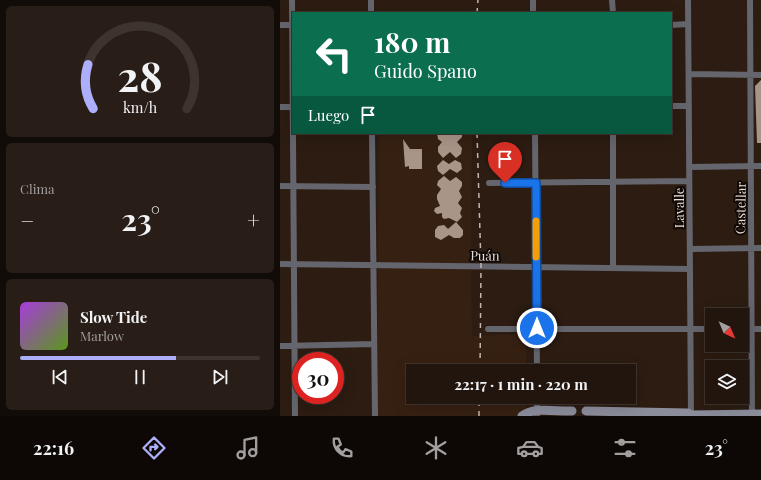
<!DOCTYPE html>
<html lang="es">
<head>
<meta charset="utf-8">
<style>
	:root { --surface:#21150e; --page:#291e17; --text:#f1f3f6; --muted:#a29f9e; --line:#3e342e; --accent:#adaffb }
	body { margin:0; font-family:"Playfair Display",serif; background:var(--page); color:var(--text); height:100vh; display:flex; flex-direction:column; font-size:15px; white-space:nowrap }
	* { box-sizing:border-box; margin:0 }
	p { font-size:13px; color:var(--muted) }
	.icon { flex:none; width:22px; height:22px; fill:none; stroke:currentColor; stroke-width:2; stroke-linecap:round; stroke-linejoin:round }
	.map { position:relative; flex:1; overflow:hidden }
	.side { display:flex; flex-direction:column; gap:6px; padding:6px; background:#120c08; width:280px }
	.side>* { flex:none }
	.banner { position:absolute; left:12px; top:12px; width:380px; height:122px; border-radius:0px; box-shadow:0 4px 16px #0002,0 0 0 1px var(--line); background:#0b6e4f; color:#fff; overflow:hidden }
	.needle { width:26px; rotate:136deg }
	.buttons { position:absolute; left:425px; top:308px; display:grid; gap:8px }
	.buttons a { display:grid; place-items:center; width:44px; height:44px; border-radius:0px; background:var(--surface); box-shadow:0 4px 16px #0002,0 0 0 1px var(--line); font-size:20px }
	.speed { position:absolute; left:12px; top:352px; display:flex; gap:8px; font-size:20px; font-weight:700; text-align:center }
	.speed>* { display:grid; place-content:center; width:52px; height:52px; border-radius:50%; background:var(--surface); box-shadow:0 4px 16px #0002,0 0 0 1px var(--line); line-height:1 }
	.speed .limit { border:6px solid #d22; background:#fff; color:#111 }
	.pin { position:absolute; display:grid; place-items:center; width:34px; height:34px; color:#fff; margin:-41px -17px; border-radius:50% 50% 50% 0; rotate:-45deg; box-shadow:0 0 4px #0007 }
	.pin .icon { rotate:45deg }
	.me { position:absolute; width:44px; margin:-22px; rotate:0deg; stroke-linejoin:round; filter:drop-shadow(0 0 3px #0008) }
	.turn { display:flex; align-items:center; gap:14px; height:84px; padding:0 16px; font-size:18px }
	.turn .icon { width:52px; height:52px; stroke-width:2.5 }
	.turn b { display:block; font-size:28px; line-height:34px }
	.then { display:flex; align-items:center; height:38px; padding:0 16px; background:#0003; gap:8px; font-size:15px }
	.big { font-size:30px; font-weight:700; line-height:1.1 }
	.side .card { flex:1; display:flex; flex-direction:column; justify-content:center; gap:6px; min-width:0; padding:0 14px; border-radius:6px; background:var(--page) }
	.side .dial { align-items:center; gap:0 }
	.dial svg { height:104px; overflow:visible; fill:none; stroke:var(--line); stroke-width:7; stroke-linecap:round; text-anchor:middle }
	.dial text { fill:var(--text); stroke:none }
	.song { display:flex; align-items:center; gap:12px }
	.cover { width:48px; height:48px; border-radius:6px; background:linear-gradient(135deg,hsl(280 70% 55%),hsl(90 70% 35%)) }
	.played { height:4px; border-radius:2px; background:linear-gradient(90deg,var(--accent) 65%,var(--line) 65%) }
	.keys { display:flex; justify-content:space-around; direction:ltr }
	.heat { display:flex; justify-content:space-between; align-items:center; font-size:22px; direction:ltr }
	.trip { position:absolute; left:126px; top:364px; width:230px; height:40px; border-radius:0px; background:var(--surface); box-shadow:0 4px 16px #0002,0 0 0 1px var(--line); font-weight:700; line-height:40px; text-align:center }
	.tab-bar { display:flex; height:64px; justify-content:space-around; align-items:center; background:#0d0806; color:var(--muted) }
	.tab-bar .icon { width:28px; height:28px }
	.tab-bar .on { color:var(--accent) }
	.tab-bar b { font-size:18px; color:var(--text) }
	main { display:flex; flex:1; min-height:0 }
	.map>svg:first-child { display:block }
	.built { fill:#362012 }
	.building { fill:#a99488 }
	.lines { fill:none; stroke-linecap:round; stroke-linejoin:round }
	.street { stroke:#65656e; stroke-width:6 }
	.secondary { stroke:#8c8d9b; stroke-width:9 }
	.rail { stroke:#c2b6ae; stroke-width:1.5; stroke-dasharray:5 5; stroke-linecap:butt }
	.route-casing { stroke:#114b97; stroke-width:10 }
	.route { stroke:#1a73e8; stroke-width:7 }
	.slow { stroke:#f59e0b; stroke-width:7 }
	.labels { text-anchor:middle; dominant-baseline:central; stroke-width:4; stroke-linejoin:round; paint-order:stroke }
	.street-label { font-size:13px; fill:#eadfd8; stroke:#0f0805 }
</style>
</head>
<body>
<main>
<section class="side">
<div class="card dial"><svg viewBox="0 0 100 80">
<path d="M14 69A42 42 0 1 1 86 69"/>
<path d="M14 69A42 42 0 0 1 10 35" stroke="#adaffb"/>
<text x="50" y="56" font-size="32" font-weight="700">28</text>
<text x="50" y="72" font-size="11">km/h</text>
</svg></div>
<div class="card"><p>Clima</p>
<div class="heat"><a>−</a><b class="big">23°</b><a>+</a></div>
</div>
<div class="card">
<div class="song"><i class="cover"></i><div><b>Slow Tide</b><p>Marlow</p></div></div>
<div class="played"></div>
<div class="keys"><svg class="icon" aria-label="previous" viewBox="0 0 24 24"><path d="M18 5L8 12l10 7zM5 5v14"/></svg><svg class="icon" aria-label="pause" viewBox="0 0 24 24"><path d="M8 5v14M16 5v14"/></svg><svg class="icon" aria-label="next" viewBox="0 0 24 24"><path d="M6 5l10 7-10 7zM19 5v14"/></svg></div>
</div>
</section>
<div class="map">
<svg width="481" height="416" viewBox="0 0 481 416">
	<rect width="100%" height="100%" fill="#2c1c12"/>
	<path class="built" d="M 99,133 L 192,133 L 191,264 L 192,336 L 246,334 L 246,371 L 133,371 L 133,397 L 246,397 L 246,416 L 97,416 Z"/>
	<path class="building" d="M 481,80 L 481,143 L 477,143 L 475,86 Z
		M 157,133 L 182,133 L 182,137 L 177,142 L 182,148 L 181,154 L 176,158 L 170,152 L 163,158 L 158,152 L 158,147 L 162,142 L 158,139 Z
		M 123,139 L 130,149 L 142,149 L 142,169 L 129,169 L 129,166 L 125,167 Z
		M 163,160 L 169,164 L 175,160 L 181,163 L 182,169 L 177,173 L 170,169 L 163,175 L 158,171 L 157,166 Z
		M 164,176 L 170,181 L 176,177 L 182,182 L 182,186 L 179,191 L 182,197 L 178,203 L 182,208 L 180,213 L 182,217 L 177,222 L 169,218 L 164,219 L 162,217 L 162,213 L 157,214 L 154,211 L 155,208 L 160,206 L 157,199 L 157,195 L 161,189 L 157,185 L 158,181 Z
		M 176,222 L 183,230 L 183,235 L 180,238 L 174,238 L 169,235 L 161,240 L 155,237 L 155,230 L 158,226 L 164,225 L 168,229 Z"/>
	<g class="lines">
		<path class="street" d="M 12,0 L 15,416
			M 91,0 L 91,13
			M 332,0 L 333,13
			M 408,0 L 411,416
			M 470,0 L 472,416
			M 253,13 L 253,0
			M 0,25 L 13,25
			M 391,25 L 408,24
			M 409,74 L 481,75
			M 391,106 L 409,106
			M 0,107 L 13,107
			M 92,133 L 95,416
			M 255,133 L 257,371
			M 409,167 L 481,166
			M 209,183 L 409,181
			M 0,186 L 93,187
			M 410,249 L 481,248
			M 0,264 L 409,269
			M 333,267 L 333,133
			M 208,329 L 432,329
			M 462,329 L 481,329
			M 0,346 L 94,344
			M 257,397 L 257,416"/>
		<path class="secondary" d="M 306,411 L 408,413 L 411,415 L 481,414
			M 242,416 C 254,406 277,412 292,411"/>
		<path class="rail" d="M 197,13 L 198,0
			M 197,133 L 201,266 L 200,371
			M 199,416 L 199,397"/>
	</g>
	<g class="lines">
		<g class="route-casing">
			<path id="route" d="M 225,183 L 256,183 L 257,328"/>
		</g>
		<use href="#route" class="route"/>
		<path class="slow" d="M 256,221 L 256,257"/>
	</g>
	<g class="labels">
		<g class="street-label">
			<text transform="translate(398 208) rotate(-90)">Lavalle</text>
			<text transform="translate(460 208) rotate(-89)">Castellar</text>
			<text transform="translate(205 255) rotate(1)">Puán</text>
		</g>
	</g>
</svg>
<div class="buttons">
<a><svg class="needle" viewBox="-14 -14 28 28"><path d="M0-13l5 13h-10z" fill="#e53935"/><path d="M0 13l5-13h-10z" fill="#a29f9e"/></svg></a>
<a><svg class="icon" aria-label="layers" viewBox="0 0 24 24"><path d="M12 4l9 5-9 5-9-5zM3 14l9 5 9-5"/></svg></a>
</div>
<div class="speed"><div class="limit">30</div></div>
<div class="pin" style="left:225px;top:183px;background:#d93025"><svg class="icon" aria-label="arrive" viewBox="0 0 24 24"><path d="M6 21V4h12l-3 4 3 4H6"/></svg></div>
<svg class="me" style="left:257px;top:328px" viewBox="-20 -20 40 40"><circle r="17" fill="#1a73e8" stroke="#fff" stroke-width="3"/><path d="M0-11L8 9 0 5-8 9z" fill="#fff"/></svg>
<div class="trip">22:17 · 1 min · 220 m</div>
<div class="banner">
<div class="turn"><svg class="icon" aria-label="left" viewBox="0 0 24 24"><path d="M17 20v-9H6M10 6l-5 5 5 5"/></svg><div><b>180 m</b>Guido Spano</div></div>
<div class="then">Luego<svg class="icon" aria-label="arrive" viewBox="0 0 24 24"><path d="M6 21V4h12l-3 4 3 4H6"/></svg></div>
</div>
</div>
</main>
<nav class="tab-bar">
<b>22:16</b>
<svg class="icon on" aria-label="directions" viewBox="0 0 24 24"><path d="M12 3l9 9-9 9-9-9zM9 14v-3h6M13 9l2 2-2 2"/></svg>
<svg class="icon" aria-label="music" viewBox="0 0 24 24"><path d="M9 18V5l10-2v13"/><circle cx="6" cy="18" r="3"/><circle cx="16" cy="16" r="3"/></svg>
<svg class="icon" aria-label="phone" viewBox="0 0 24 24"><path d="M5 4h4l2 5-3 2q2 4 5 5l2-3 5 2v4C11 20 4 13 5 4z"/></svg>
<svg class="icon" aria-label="climate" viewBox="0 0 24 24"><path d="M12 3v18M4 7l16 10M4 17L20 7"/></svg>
<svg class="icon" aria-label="car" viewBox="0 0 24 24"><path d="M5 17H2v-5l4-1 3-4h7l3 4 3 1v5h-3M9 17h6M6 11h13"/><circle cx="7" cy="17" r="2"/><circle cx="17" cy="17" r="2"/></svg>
<svg class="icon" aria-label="filters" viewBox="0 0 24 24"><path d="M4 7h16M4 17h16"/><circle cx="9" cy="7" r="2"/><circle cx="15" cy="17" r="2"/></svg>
<b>23°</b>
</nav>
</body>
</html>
